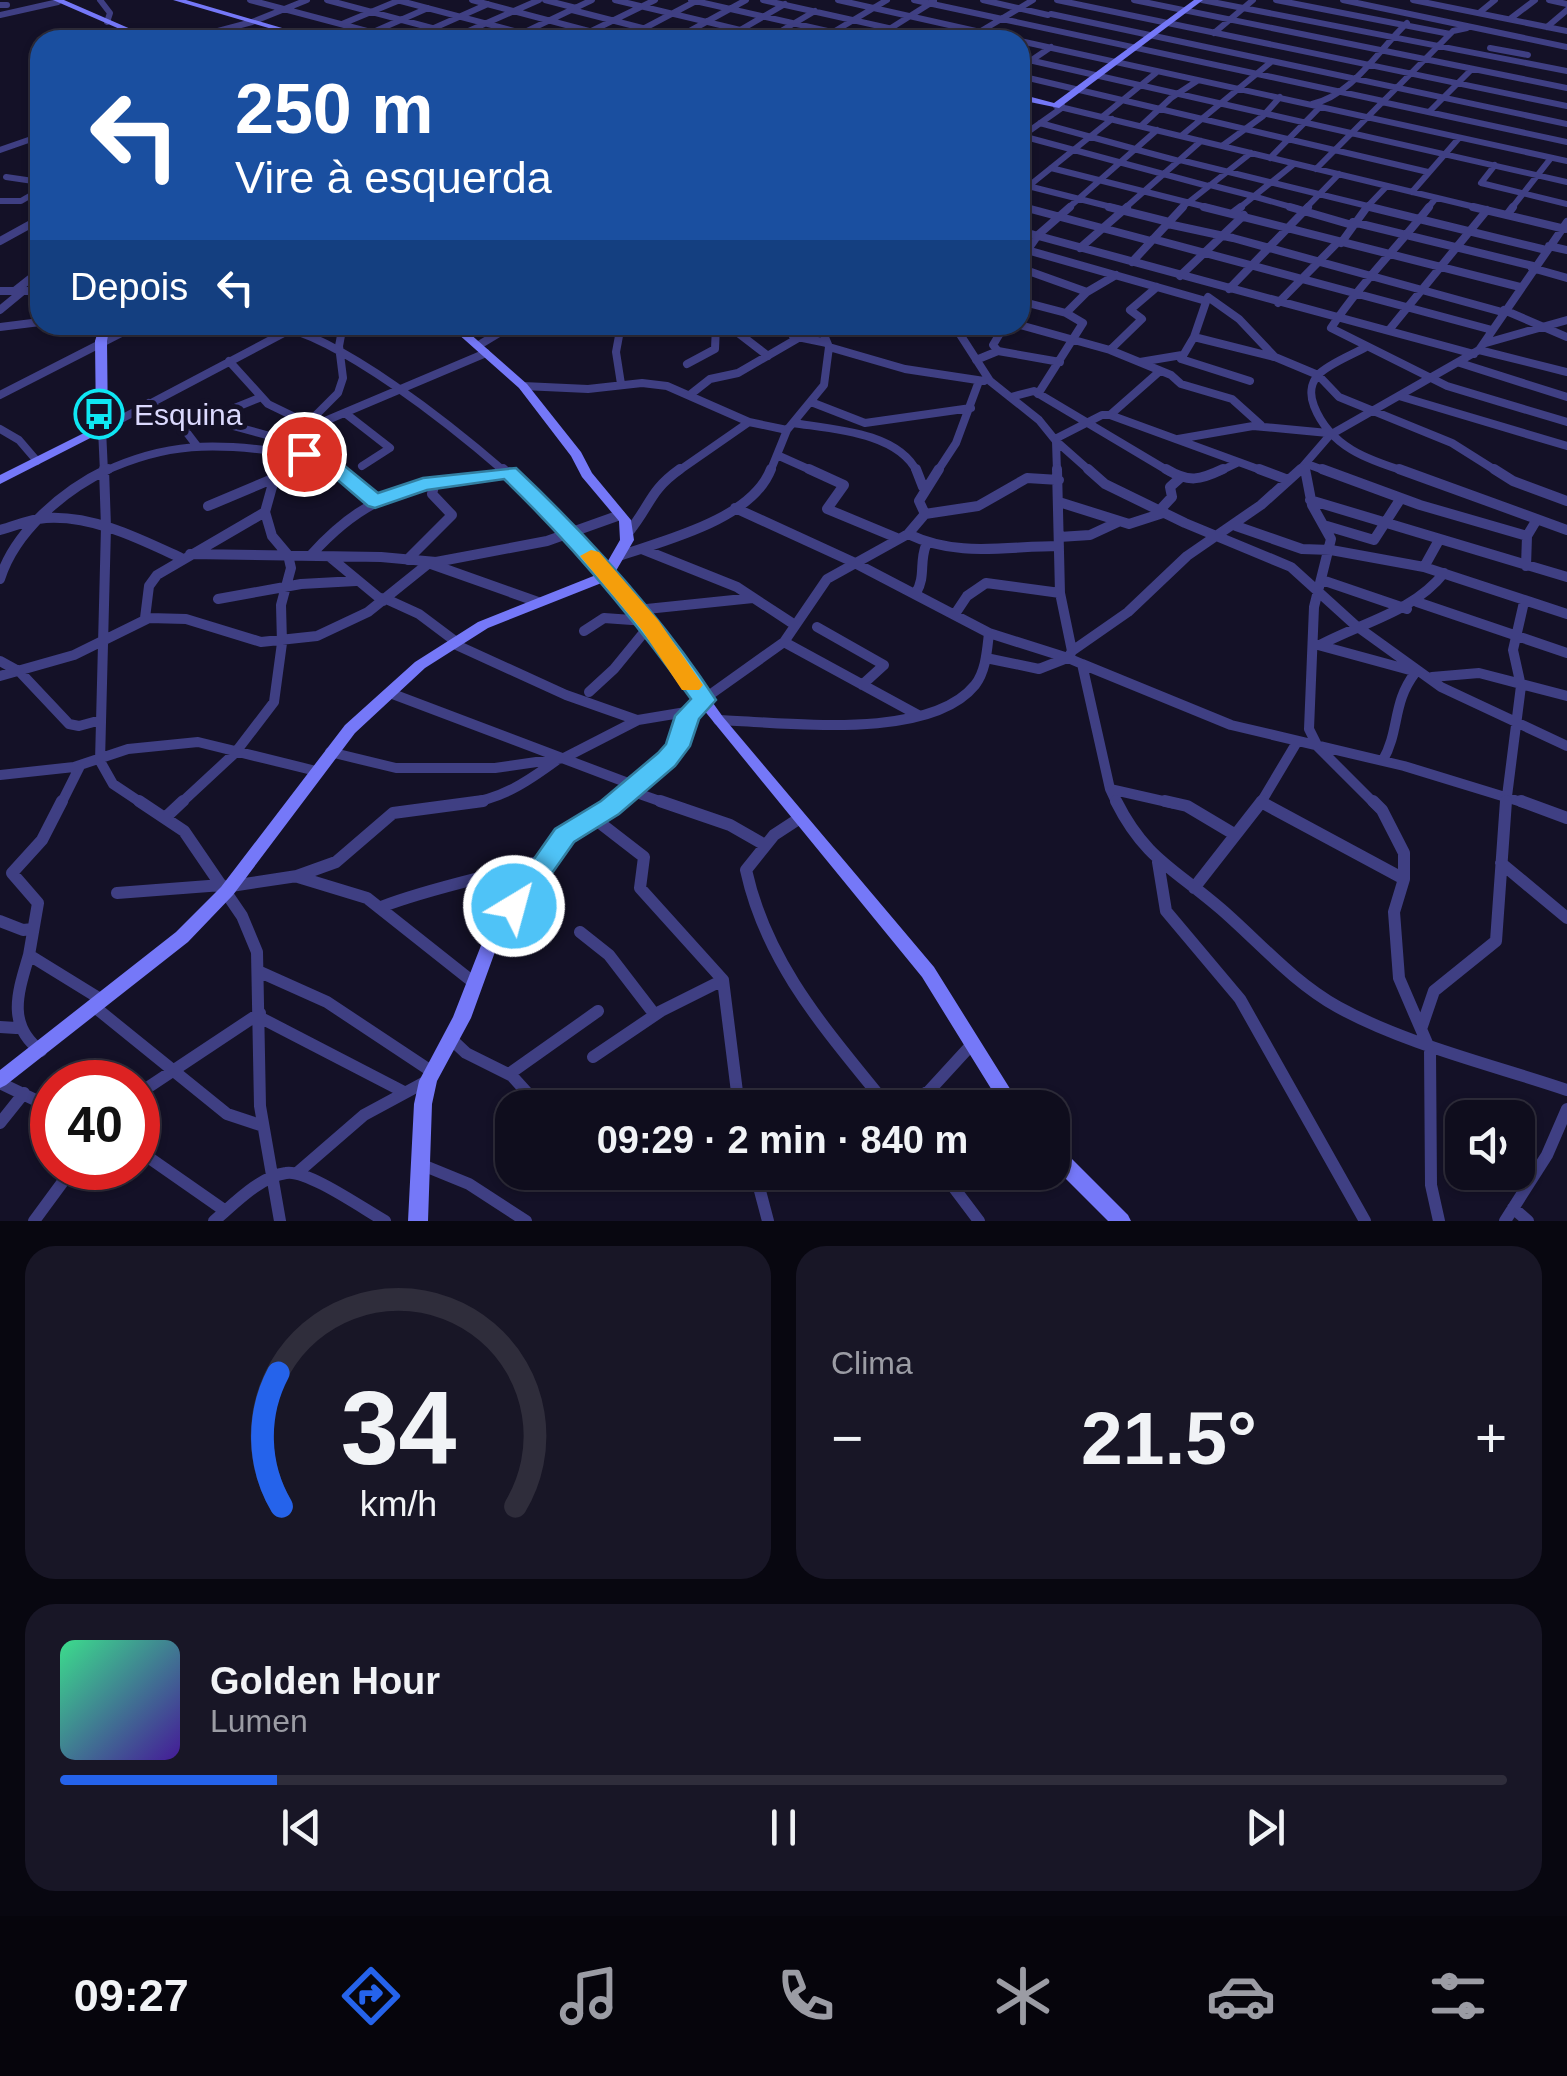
<!DOCTYPE html>
<html lang="pt">
<head>
<meta charset="utf-8">
<style>
	:root { --surface:#0f0d1d; --page:#181626; --text:#f1f3f6; --muted:#9b9ca4; --line:#2f2d3b; --accent:#2563eb }
	body { margin:0; font-family:Helvetica,sans-serif; background:var(--page); color:var(--text); height:100vh; display:flex; flex-direction:column; font-size:38px; white-space:nowrap }
	* { box-sizing:border-box; margin:0 }
	p { font-size:32px; color:var(--muted) }
	.icon { flex:none; width:55px; height:55px; fill:none; stroke:currentColor; stroke-width:2; stroke-linecap:round; stroke-linejoin:round }
	.map { position:relative; height:1221px; overflow:hidden }
	.panel { display:flex; flex-direction:column; gap:25px; padding:25px; background:#080710; flex:1 }
	.panel>* { flex:none }
	.banner { position:absolute; left:30px; top:30px; width:1000px; height:305px; border-radius:30px; box-shadow:0 2px 8px #0004,0 0 0 2px var(--line); background:#1a4fa0; color:#fff; overflow:hidden }
	.tools { position:absolute; left:1445px; top:1100px; display:grid; gap:20px }
	.tools a { display:grid; place-items:center; width:90px; height:90px; border-radius:20px; background:var(--surface); box-shadow:0 2px 8px #0004,0 0 0 2px var(--line); font-size:50px }
	.speed { position:absolute; left:30px; top:1060px; display:flex; gap:20px; font-size:50px; font-weight:700; text-align:center }
	.speed>* { display:grid; place-content:center; width:130px; height:130px; border-radius:50%; background:var(--surface); box-shadow:0 2px 8px #0004,0 0 0 2px var(--line); line-height:1 }
	.speed .limit { border:15px solid #d22; background:#fff; color:#111 }
	.pin { position:absolute; display:grid; place-items:center; width:85px; height:85px; color:#fff; margin:-42px; border:5px solid #fff; border-radius:50%; box-shadow:0 2px 10px #0007 }
	.me { position:absolute; width:110px; margin:-55px; rotate:37deg; stroke-linejoin:round; filter:drop-shadow(0 0 8px #0008) }
	.turn { display:flex; align-items:center; gap:35px; height:210px; padding:0 40px; font-size:45px }
	.turn .icon { width:130px; height:130px; stroke-width:2.5 }
	.turn b { display:block; font-size:70px; line-height:85px }
	.then { display:flex; align-items:center; height:95px; padding:0 40px; background:#0003; gap:20px; font-size:38px }
	.big { font-size:75px; font-weight:700; line-height:1.1 }
	.panel .widget { flex:1; display:flex; flex-direction:column; justify-content:center; gap:15px; min-width:0; padding:0 35px; border-radius:30px; background:var(--page) }
	.panel .dial { align-items:center; gap:0 }
	.dial svg { height:260px; overflow:visible; fill:none; stroke:var(--line); stroke-width:7; stroke-linecap:round; text-anchor:middle }
	.dial text { fill:var(--text); stroke:none }
	.song { display:flex; align-items:center; gap:30px }
	.cover { width:120px; height:120px; border-radius:15px; background:linear-gradient(135deg,hsl(150 70% 55%),hsl(260 70% 35%)) }
	.played { height:10px; border-radius:5px; background:linear-gradient(90deg,var(--accent) 15%,var(--line) 15%) }
	.keys { display:flex; justify-content:space-around; direction:ltr }
	.heat { display:flex; justify-content:space-between; align-items:center; font-size:55px; direction:ltr }
	.panel .tiles { flex:1; display:grid; gap:25px; grid-template-columns:1fr 1fr }
	.widget:last-child { grid-column:span 2 }
	.trip { position:absolute; left:495px; top:1090px; width:575px; height:100px; border-radius:30px; background:var(--surface); box-shadow:0 2px 8px #0004,0 0 0 2px var(--line); font-weight:700; line-height:100px; text-align:center }
	.dock { display:flex; height:160px; justify-content:space-around; align-items:center; background:#06050c; color:var(--muted) }
	.dock .icon { width:70px; height:70px }
	.dock .selected { color:var(--accent) }
	.dock b { font-size:45px; color:var(--text) }
	.map>svg:first-child { display:block }
	.lines { fill:none; stroke-linecap:round; stroke-linejoin:round }
	.street-far3 { stroke:#3f3f83; stroke-width:6 }
	.street-far2 { stroke:#3f3f83; stroke-width:8 }
	.street-far1 { stroke:#3f3f83; stroke-width:10 }
	.street { stroke:#3f3f83; stroke-width:12 }
	.secondary { fill:#7578f8; fill-rule:evenodd }
	.route { fill:#4fc3f7; stroke:#337fa1; stroke-width:2.5 }
	.slow { fill:#f59e0b }
	.labels { text-anchor:middle; dominant-baseline:central; stroke-width:10; stroke-linejoin:round; paint-order:stroke }
	.poi-label { font-size:30px; fill:#dbd9fd; stroke:#141127; text-anchor:start }
</style>
</head>
<body>
<div class="map">
<svg width="1567" height="1221" viewBox="0 0 1567 1221">
	<rect width="100%" height="100%" fill="#141127"/>
	<g class="lines">
		<path class="street-far3" d="M 100,0 L 110,13 L 107,22
			M 250,0 L 401,40
			M 327,0 L 477,40
			M 397,0 L 548,40
			M 472,0 L 623,40
			M 545,0 L 576,8
			M 615,0 L 783,40
			M 691,0 L 867,40
			M 763,0 L 942,40
			M 838,0 L 1016,40
			M 914,0 L 1383,101
			M 983,0 L 1048,15
			M 1057,0 L 1567,106
			M 1134,0 L 1567,88
			M 1202,0 L 1567,71
			M 1276,0 L 1450,34
			M 1343,0 L 1567,47
			M 1413,0 L 1567,31
			M 1549,0 L 1567,4
			M 0,5 L 7,5
			M 572,10 L 689,40
			M 1479,13 L 1495,0
			M 1051,14 L 1567,124
			M 0,15 L 58,2
			M 1510,19 L 1535,0
			M 342,24 L 400,0
			M 1547,27 L 1567,10
			M 1214,33 L 1253,0
			M 771,37 L 815,11
			M 677,38 L 746,0
			M 184,40 L 252,22 L 307,0
			M 355,40 L 428,8
			M 407,40 L 488,4
			M 448,40 L 539,0
			M 508,40 L 592,0
			M 573,40 L 655,0
			M 622,40 L 696,1
			M 723,40 L 785,4
			M 820,40 L 887,0
			M 872,40 L 934,1
			M 966,40 L 1033,0
			M 1020,41 L 1567,161
			M 1490,48 L 1528,55
			M 1020,58 L 1567,182
			M 1020,68 L 1051,47
			M 1020,76 L 1428,172
			M 1382,102 L 1567,142
			M 1312,104 C 1353,95 1378,50 1407,23
			M 1056,106 L 1483,209
			M 1429,112 L 1472,69
			M 1102,117 L 1157,72
			M 1040,123 L 1135,149
			M 1141,126 L 1171,98 L 1197,81
			M 1022,136 L 1208,186
			M 1022,136 L 1063,107
			M 1181,136 L 1271,62
			M 1222,146 L 1263,116 L 1280,97
			M 1134,149 L 1179,161
			M 0,150 L 40,136
			M 1270,158 L 1320,107
			M 1180,160 L 1380,209
			M 1495,165 L 1481,183 L 1567,204
			M 1051,168 L 1214,209
			M 1316,169 L 1453,31 L 1467,28
			M 6,177 L 40,182
			M 1020,184 L 1119,209
			M 1210,185 L 1257,197
			M 1412,192 L 1459,138
			M 1020,193 L 1112,119
			M 1256,197 L 1298,209
			M 0,201 L 21,201 L 40,190
			M 1020,206 L 1032,209
			M 1067,209 L 1157,130
			M 1124,209 L 1201,141
			M 1180,209 L 1251,153
			M 1238,209 L 1294,164
			M 1305,209 L 1339,174
			M 1365,209 L 1387,186
			M 1427,209 L 1436,198
			M 1511,209 L 1551,158"/>
		<path class="street-far2" d="M 1023,207 L 1151,241
			M 1109,207 L 1169,222
			M 1204,207 L 1520,287
			M 1290,207 L 1352,225
			M 1370,207 L 1546,250
			M 1429,207 C 1397,248 1360,284 1331,328 L 1447,386 L 1567,422
			M 1473,207 L 1565,229
			M 1233,213 L 1241,207
			M 1507,215 L 1513,207
			M 1353,222 L 1533,266
			M 1168,224 L 1233,238 L 1502,312
			M 1020,231 L 1474,354
			M 1153,239 L 1492,330
			M 0,241 L 40,219
			M 1341,243 L 1367,207
			M 1549,246 L 1567,250
			M 1080,248 L 1127,207
			M 1027,250 L 1206,301
			M 1020,261 L 1038,235 L 1070,207
			M 1132,262 L 1183,207
			M 1020,268 L 1087,292
			M 1532,268 L 1567,278
			M 1180,276 L 1244,215
			M 1229,289 L 1308,207
			M 16,290 L 40,271
			M 0,291 L 40,291
			M 1208,297 L 1239,319 L 1275,357 L 1318,375 L 1339,397 L 1452,443 L 1498,472
			M 1207,299 L 1194,337 L 1181,359 L 1250,381
			M 1020,301 L 1066,313 L 1087,292 L 1116,275
			M 1278,303 L 1338,242
			M 0,310 L 23,291
			M 1504,310 L 1567,337
			M 274,325 C 340,336 453,427 505,472
			M 621,325 L 616,352 L 621,384
			M 737,325 L 733,329 L 768,356
			M 748,325 L 783,333 L 802,325
			M 820,325 L 829,347 L 905,369 L 984,381
			M 954,325 L 990,381 L 1039,420 L 1056,441 L 1057,472
			M 1020,325 L 1110,350 L 1171,375 L 1181,384 L 1232,399 L 1261,425
			M 0,327 L 40,322
			M 1389,330 L 1487,210
			M 793,336 L 827,343
			M 1194,337 L 1274,357
			M 1486,343 L 1567,320
			M 479,345 L 512,325
			M 1366,347 C 1352,355 1328,364 1318,375 C 1310,384 1310,396 1314,406 C 1330,447 1368,460 1407,472
			M 1110,350 L 1142,319 L 1130,310 L 1157,287
			M 1479,350 L 1567,372
			M 998,351 L 993,345 L 1005,325
			M 976,360 L 998,351 L 1060,362
			M 229,361 L 268,404 L 305,422
			M 1140,362 L 1182,355
			M 1460,363 L 1567,397
			M 687,364 L 715,349 L 716,325
			M 523,386 L 588,389 L 642,383 L 667,386 L 749,422 L 787,430
			M 691,394 L 710,379 L 738,373 L 800,337
			M 1038,394 L 1083,323 L 1066,313
			M 0,395 L 137,325
			M 1399,396 L 1567,446
			M 1011,397 L 1034,391 L 1170,472
			M 811,402 L 865,423 L 971,408
			M 149,403 L 178,421 L 197,446
			M 345,413 L 390,448 L 362,466
			M 1110,415 L 1266,472
			M 211,420 L 270,436
			M 793,423 C 831,429 898,432 917,472
			M 185,428 L 259,398
			M 0,429 L 19,440 L 37,461
			M 299,432 L 486,353
			M 1055,439 L 1102,415 L 1110,415 L 1160,371
			M 1178,439 L 1253,426 L 1328,433
			M 1056,441 L 1091,472
			M 284,449 L 340,472
			M 777,455 L 815,472
			M 1307,464 L 1329,472
			M 1304,467 L 1305,472
			M 103,472 C 167,442 215,443 283,452
			M 104,472 L 102,429 L 299,325
			M 277,472 L 284,447 L 338,393 L 343,378 L 339,346 L 343,325
			M 677,472 L 749,422
			M 770,472 L 787,430 L 824,385 L 829,347
			M 937,472 L 956,443 L 979,381
			M 1218,472 L 1237,463
			M 1298,472 L 1330,435 L 1479,350 L 1567,222"/>
		<path class="street-far1" d="M 104,469 L 106,527 L 100,761 L 113,784 L 143,804
			M 337,469 L 375,501
			M 503,469 L 556,520 L 606,576
			M 809,469 L 844,485 L 827,509 L 897,538
			M 916,469 L 923,487
			M 1057,469 L 1060,593 L 1072,651 L 1068,658 L 1082,664 L 1110,789 L 1117,804
			M 1088,469 L 1105,484 L 1185,523 L 1291,567 L 1355,625 L 1441,687 L 1567,746
			M 1166,469 C 1189,483 1200,480 1223,469
			M 1259,469 L 1288,480
			M 1305,469 L 1312,505 L 1331,539 L 1314,607 L 1309,729 L 1318,747 L 1375,804
			M 1322,469 L 1420,505 L 1527,536
			M 1399,469 L 1567,530
			M 1494,469 L 1513,481 L 1567,501
			M 1310,500 L 1567,577
			M 1059,502 L 1129,524 L 1163,513
			M 208,506 L 277,477
			M 735,508 L 853,562 L 989,633 L 1068,658
			M 1159,511 L 1172,497 L 1170,487 L 1180,478
			M 925,514 L 978,506 L 1027,478 L 1059,480
			M 1236,526 L 1302,549 L 1331,550 L 1424,567 L 1567,614
			M 1327,526 L 1374,540 L 1401,498
			M 0,530 C 15,526 30,519 46,518 C 93,515 140,539 181,558
			M 628,533 C 651,505 649,491 680,469
			M 908,534 C 958,558 1006,546 1059,546
			M 1059,537 L 1090,535 L 1118,522
			M 642,549 L 737,587 L 795,625
			M 190,554 L 381,557 L 436,562 L 547,541 L 620,515
			M 311,555 C 378,481 418,490 509,472
			M 619,556 C 666,540 752,519 771,469
			M 331,558 L 383,601
			M 407,560 L 452,515 L 432,494 L 435,482
			M 431,564 L 538,602
			M 1526,566 L 1527,536 L 1536,521
			M 1424,567 L 1439,540
			M 0,579 C 15,531 64,490 108,469
			M 1322,580 L 1407,609
			M 916,593 C 926,576 919,563 926,545
			M 384,598 L 419,614 L 455,641
			M 218,599 L 301,584 L 356,581
			M 1417,602 L 1567,653
			M 637,610 L 753,598
			M 955,614 L 967,596 L 986,583 L 1060,593
			M 145,618 L 149,586 L 157,575 L 265,512
			M 817,627 L 884,665 L 862,685
			M 584,631 L 604,618 L 646,621
			M 784,642 L 918,715
			M 452,643 L 566,695 L 637,720
			M 1318,645 L 1417,672
			M 1320,645 C 1363,622 1413,612 1444,573
			M 1072,651 L 1128,612 L 1187,556 L 1261,505 L 1301,469
			M 986,658 L 1039,669 L 1067,658
			M 0,661 L 20,672 L 69,724 L 79,726 L 101,720
			M 1082,664 L 1231,725 L 1404,766 L 1528,804
			M 0,676 L 74,655 L 149,618 L 186,619 L 261,642 L 317,636 L 368,612 L 429,563
			M 1432,677 L 1479,673 L 1567,696
			M 589,692 L 614,669 L 650,625
			M 390,693 L 636,786
			M 704,699 L 784,642 L 827,579 L 908,534 L 925,514 L 919,501 L 939,469
			M 718,720 C 784,722 929,742 975,685 C 986,671 987,650 989,633
			M 330,752 L 396,768 L 495,768 L 564,758 L 638,720 L 692,711
			M 1383,760 C 1400,730 1392,703 1415,673
			M 0,775 L 74,767 L 128,749 L 198,742 L 316,771
			M 1110,789 L 1176,804
			M 631,791 L 668,804
			M 61,804 L 80,766
			M 180,804 L 235,753 L 274,702 L 282,643 L 281,605 L 291,568 L 288,555 L 272,536 L 265,512 L 277,469
			M 464,804 C 502,799 527,782 557,760
			M 1260,804 L 1297,742
			M 1506,804 L 1521,686 L 1513,650 L 1524,602"/>
		<path class="street" d="M 62,801 L 42,840 L 12,873 L 38,903 L 29,955 L 102,1000
			M 139,801 L 184,831 L 242,916 L 257,952 L 260,1106 L 280,1221
			M 660,801 L 730,825 L 765,845
			M 1116,801 C 1145,859 1175,869 1221,909 C 1259,942 1293,982 1338,1007 C 1405,1044 1493,1065 1567,1090
			M 1165,801 L 1187,806 L 1234,834
			M 1373,801 L 1382,810 L 1404,853 L 1404,879 L 1394,912 L 1399,978 L 1430,1050 L 1431,1185 L 1439,1221
			M 1521,801 L 1567,818
			M 1261,802 L 1404,879
			M 591,816 L 644,857 L 640,888 L 723,980 L 739,1108
			M 166,817 L 183,801
			M 800,818 L 774,835 L 746,870 C 767,966 829,1033 889,1108
			M 1158,862 L 1166,911 L 1240,999 L 1365,1221
			M 1501,863 L 1567,918
			M 298,877 L 367,898 L 473,982
			M 231,886 L 297,876 L 336,862 L 393,813 L 483,801
			M 1194,888 L 1262,801
			M 117,893 L 222,885
			M 381,907 C 435,886 492,877 547,859
			M 0,921 L 23,930 L 33,929
			M 580,932 L 609,955 L 655,1015
			M 29,955 C 18,992 6,1025 41,1051
			M 260,972 L 327,1002 L 431,1071
			M 96,1008 L 227,1114 L 263,1126
			M 261,1018 L 404,1092
			M 0,1027 L 16,1028
			M 1421,1029 L 1434,991 L 1496,941 L 1506,801
			M 450,1038 L 466,1053 L 512,1076 L 541,1108
			M 593,1057 L 661,1011 L 723,980
			M 509,1074 L 598,1011
			M 0,1083 L 52,1108
			M 138,1094 L 260,1013
			M 898,1108 L 929,1091 L 973,1043
			M 0,1123 L 24,1093
			M 138,1150 L 224,1210
			M 420,1164 L 469,1184 L 526,1221
			M 755,1172 L 768,1221
			M 942,1172 L 979,1221
			M 297,1173 L 364,1115 L 427,1081
			M 1513,1208 L 1528,1221
			M 34,1221 L 73,1168
			M 214,1221 C 234,1204 259,1177 286,1173 C 307,1169 365,1210 385,1221
			M 1505,1221 L 1547,1155 L 1567,1109"/>
		<path class="secondary" d="M 53,0 L 64,0 L 156,40 L 145,40 Z
			M 173,0 L 186,0 L 323,40 L 310,40 Z
			M 1194,0 L 1203,0 L 1059,108 L 1020,100 L 1020,94 L 1054,103 Z
			M 100,325 L 110,325 L 107,341 L 108,429 L 0,484 L 0,475 L 96,427 L 95,341 Z
			M 448,325 L 460,325 L 527,384 L 581,452 L 592,473 L 631,520 L 634,540 L 613,576 L 655,622 L 723,717 L 934,967 L 1022,1108 L 1003,1108 L 922,977 L 703,709 L 695,718 L 686,747 L 672,764 L 616,812 L 570,839 L 521,910 L 504,927 L 471,1018 L 437,1081 L 432,1104 L 428,1221 L 408,1221 L 414,1104 L 419,1081 L 453,1017 L 491,920 L 509,902 L 558,831 L 604,804 L 662,756 L 671,745 L 681,716 L 695,699 L 645,628 L 604,582 L 488,628 L 425,668 L 355,733 L 233,895 L 188,942 L 6,1085 L 0,1088 L 0,1070 L 176,932 L 221,887 L 345,725 L 415,662 L 478,622 L 601,573 L 620,540 L 619,521 L 582,477 L 571,456 L 519,388 Z
			M 1052,1144 L 1059,1146 L 1128,1215 L 1131,1221 L 1108,1221 L 1052,1165 Z"/>
	</g>
	<path class="route" d="M 304,448 L 340,462 L 378,493 L 423,478 L 516,468 C 590,538 660,614 716,700 L 699,719 L 690,746 L 675,766 L 619,814 L 574,842 L 524,913 L 514,916 L 505,913 L 501,906 L 555,829 L 601,801 L 658,753 L 666,744 L 675,716 L 691,699 C 634,619 574,547 504,479 L 427,490 L 375,508 L 368,506 L 326,470 L 297,458 L 294,454 Z"/>
	<path class="slow" d="M 591,550 L 599,552 L 658,620 L 703,685 L 699,690 L 682,690 L 642,630 L 580,556 Z"/>
	<defs>
		<g id="bus-ring" transform="scale(2.5)"><circle r="9.5" fill="#141127" stroke="#0fe7f3" stroke-width="1.5"/><path d="M-5-6H5V4H4V6H2V4H-2V6H-4V4H-5ZM-3.5-4V0h7V-4ZM-3.5 1.2v1.5H-2V1.2ZM2 1.2v1.5H3.5V1.2Z" fill="#0fe7f3"/></g>
	</defs>
	<g fill-rule="evenodd">
		<use href="#bus-ring" x="99" y="414"/>
	</g>
	<g class="labels">
		<g class="poi-label">
			<text x="134" y="414">Esquina</text>
		</g>
	</g>
</svg>
<div class="tools">
<a><svg class="icon" aria-label="sound" viewBox="0 0 24 24"><path d="M4 9h4l5-4v14l-5-4H4zM17 9q2 3 0 6"/></svg></a>
</div>
<div class="speed"><div class="limit">40</div></div>
<div class="pin" style="left:304px;top:454px;background:#d93025"><svg class="icon" aria-label="arrive" viewBox="0 0 24 24"><path d="M6 21V4h12l-3 4 3 4H6"/></svg></div>
<svg class="me" style="left:514px;top:906px" viewBox="-20 -20 40 40"><circle r="17" fill="#4fc3f7" stroke="#fff" stroke-width="3"/><path d="M0-11L8 9 0 5-8 9z" fill="#fff"/></svg>
<div class="trip">09:29 · 2 min · 840 m</div>
<div class="banner">
<div class="turn"><svg class="icon" aria-label="left" viewBox="0 0 24 24"><path d="M17 20v-9H6M10 6l-5 5 5 5"/></svg><div><b>250 m</b>Vire à esquerda</div></div>
<div class="then">Depois<svg class="icon" aria-label="left" viewBox="0 0 24 24"><path d="M17 20v-9H6M10 6l-5 5 5 5"/></svg></div>
</div>
</div>
<section class="panel">
<div class="tiles">
<div class="widget dial"><svg viewBox="0 0 100 80">
<path d="M14 69A42 42 0 1 1 86 69"/>
<path d="M14 69A42 42 0 0 1 13 28" stroke="#2563eb"/>
<text x="50" y="56" font-size="32" font-weight="700">34</text>
<text x="50" y="72" font-size="11">km/h</text>
</svg></div>
<div class="widget"><p>Clima</p>
<div class="heat"><a>−</a><b class="big">21.5°</b><a>+</a></div>
</div>
<div class="widget">
<div class="song"><i class="cover"></i><div><b>Golden Hour</b><p>Lumen</p></div></div>
<div class="played"></div>
<div class="keys"><svg class="icon" aria-label="previous" viewBox="0 0 24 24"><path d="M18 5L8 12l10 7zM5 5v14"/></svg><svg class="icon" aria-label="pause" viewBox="0 0 24 24"><path d="M8 5v14M16 5v14"/></svg><svg class="icon" aria-label="next" viewBox="0 0 24 24"><path d="M6 5l10 7-10 7zM19 5v14"/></svg></div>
</div>
</div>
</section>
<nav class="dock">
<b>09:27</b>
<svg class="icon selected" aria-label="directions" viewBox="0 0 24 24"><path d="M12 3l9 9-9 9-9-9zM9 14v-3h6M13 9l2 2-2 2"/></svg>
<svg class="icon" aria-label="music" viewBox="0 0 24 24"><path d="M9 18V5l10-2v13"/><circle cx="6" cy="18" r="3"/><circle cx="16" cy="16" r="3"/></svg>
<svg class="icon" aria-label="phone" viewBox="0 0 24 24"><path d="M5 4h4l2 5-3 2q2 4 5 5l2-3 5 2v4C11 20 4 13 5 4z"/></svg>
<svg class="icon" aria-label="climate" viewBox="0 0 24 24"><path d="M12 3v18M4 7l16 10M4 17L20 7"/></svg>
<svg class="icon" aria-label="car" viewBox="0 0 24 24"><path d="M5 17H2v-5l4-1 3-4h7l3 4 3 1v5h-3M9 17h6M6 11h13"/><circle cx="7" cy="17" r="2"/><circle cx="17" cy="17" r="2"/></svg>
<svg class="icon" aria-label="filters" viewBox="0 0 24 24"><path d="M4 7h16M4 17h16"/><circle cx="9" cy="7" r="2"/><circle cx="15" cy="17" r="2"/></svg>
</nav>
</body>
</html>
